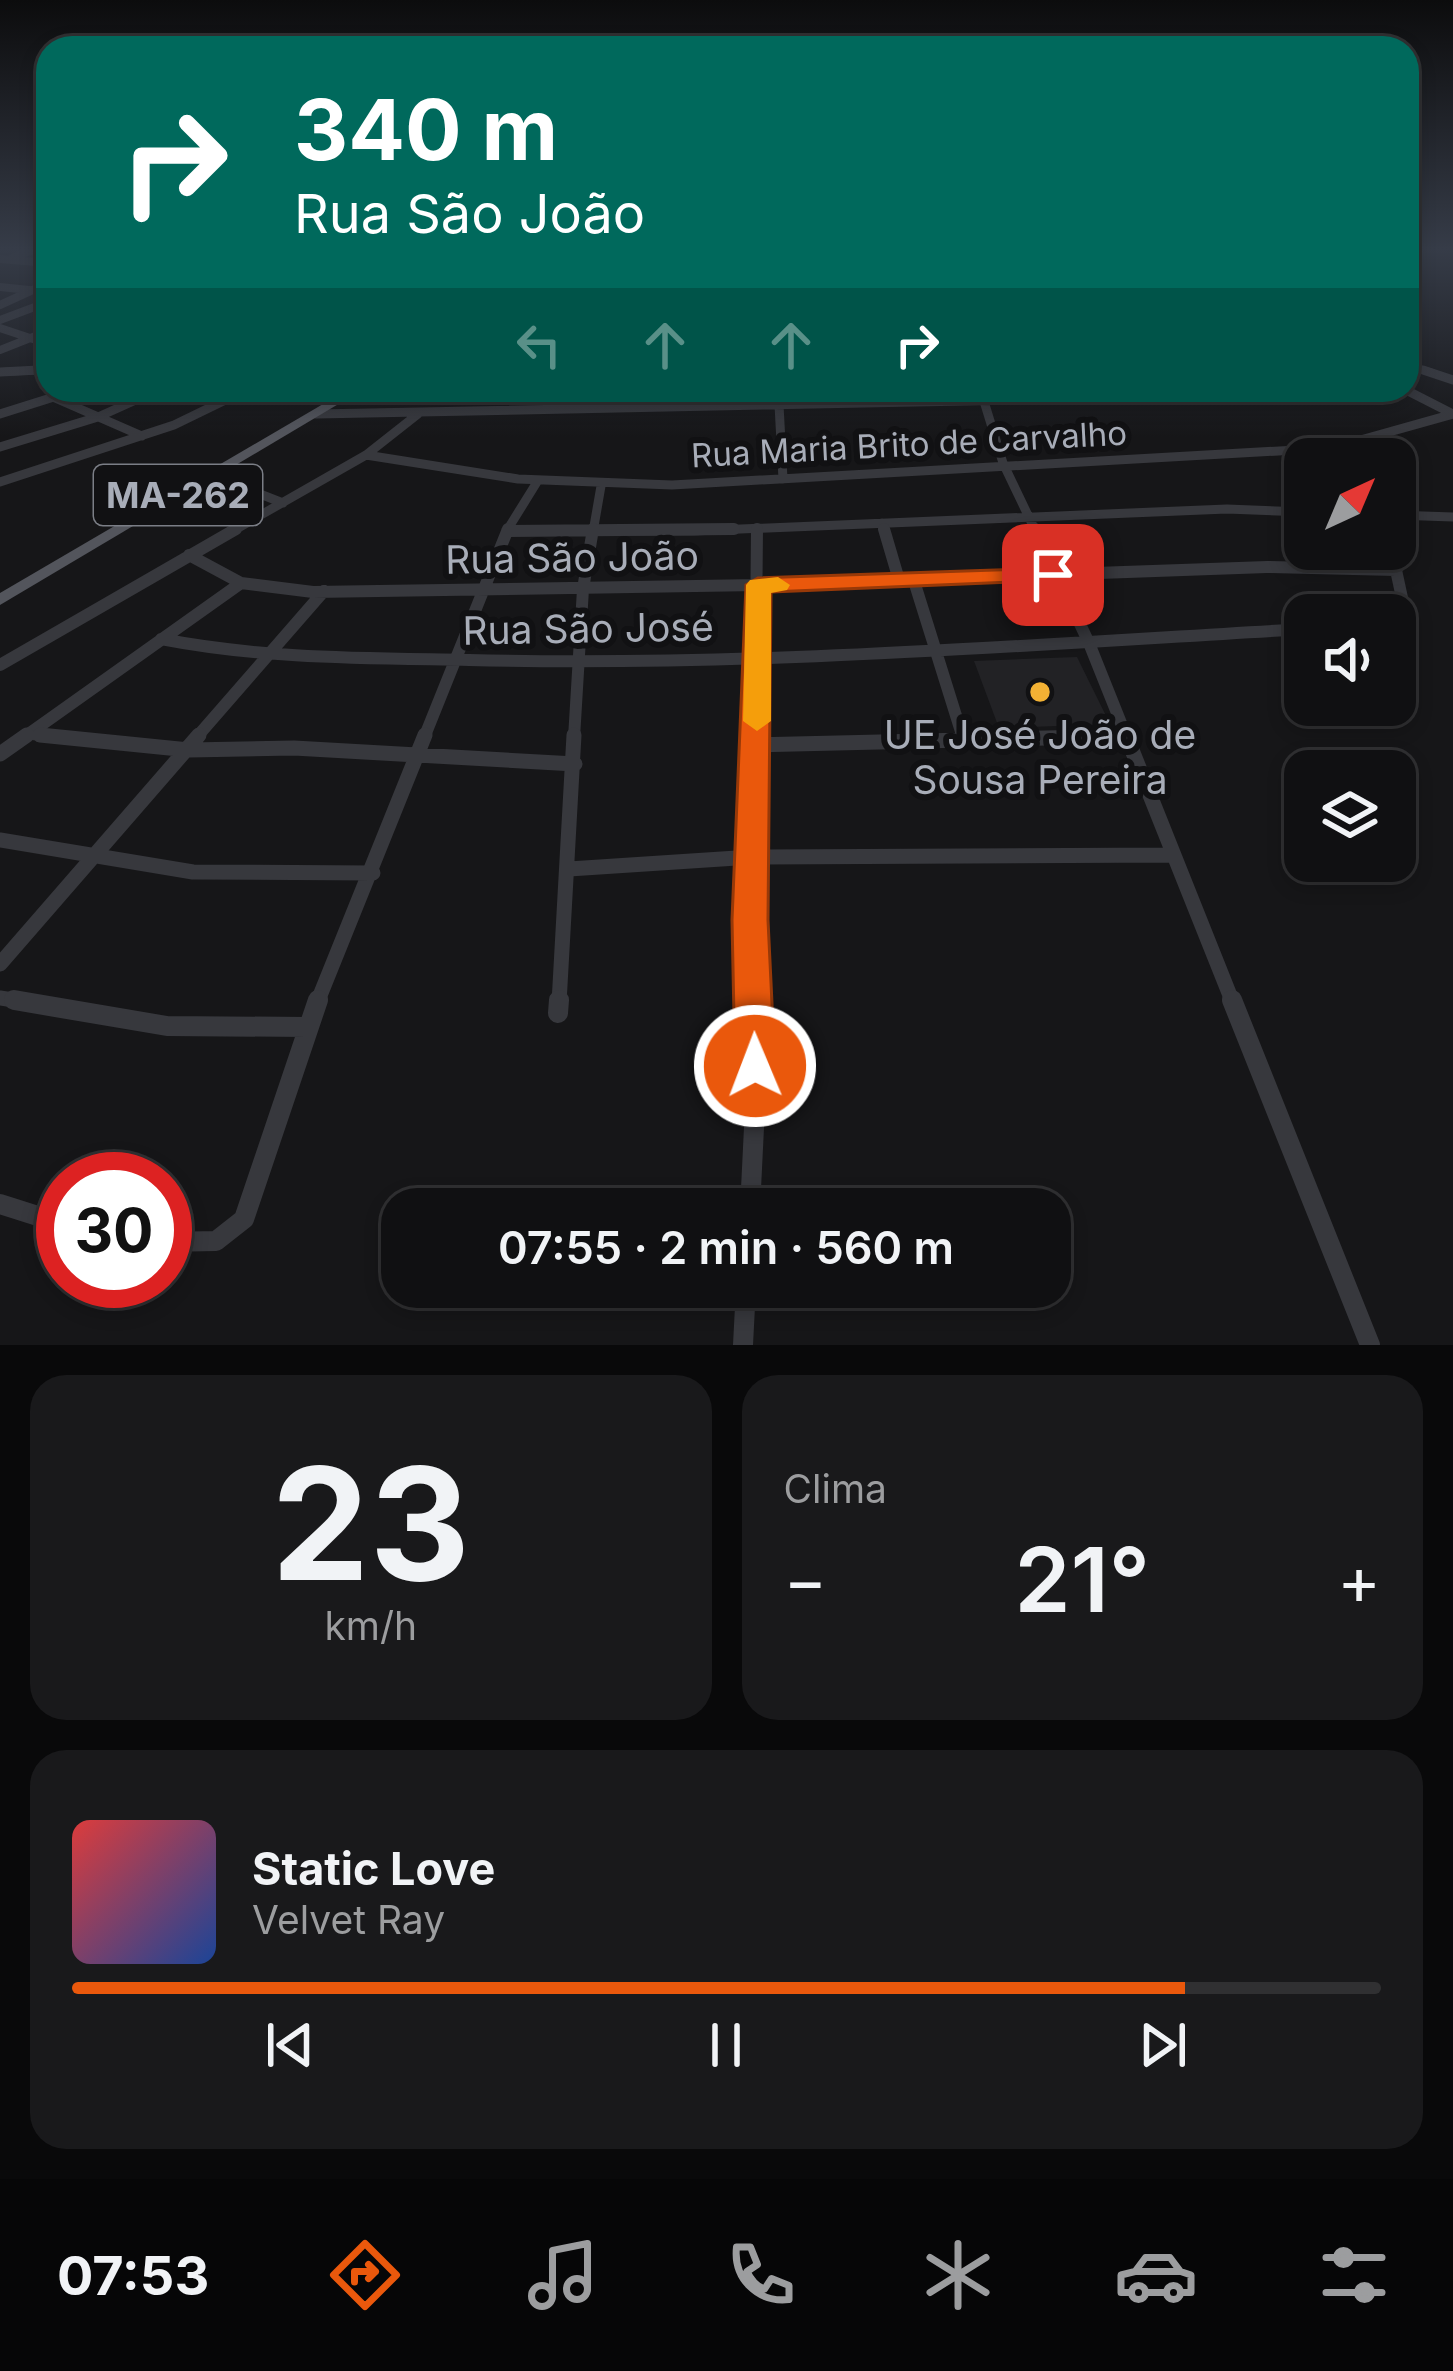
<!DOCTYPE html>
<html lang="pt">
<head>
<meta charset="utf-8">
<style>
	:root { --surface:#101012; --page:#19191b; --text:#f1f3f6; --muted:#9c9d9f; --line:#303032; --accent:#ea580c }
	body { margin:0; font-family:Inter,sans-serif; background:var(--page); color:var(--text); height:100vh; display:flex; flex-direction:column; font-size:45px; white-space:nowrap }
	* { box-sizing:border-box; margin:0 }
	p { font-size:39px; color:var(--muted) }
	.icon { flex:none; width:66px; height:66px; fill:none; stroke:currentColor; stroke-width:2; stroke-linecap:round; stroke-linejoin:round }
	.map { position:relative; height:1345px; overflow:hidden }
	.side { display:flex; flex-direction:column; gap:30px; padding:30px; background:#09090a; flex:1 }
	.side>* { flex:none }
	.banner { position:absolute; left:36px; top:36px; width:1383px; height:366px; border-radius:36px; box-shadow:0 6px 18px #0003,0 0 0 3px var(--line); background:#00695c; color:#fff; overflow:hidden }
	.needle { width:78px; rotate:44deg }
	.tools { position:absolute; left:1284px; top:438px; display:grid; gap:24px }
	.tools a { display:grid; place-items:center; width:132px; height:132px; border-radius:24px; background:var(--surface); box-shadow:0 6px 18px #0003,0 0 0 3px var(--line); font-size:60px }
	.speed { position:absolute; left:36px; top:1152px; display:flex; gap:24px; font-size:60px; font-weight:700; text-align:center }
	.speed>* { display:grid; place-content:center; width:156px; height:156px; border-radius:50%; background:var(--surface); box-shadow:0 6px 18px #0003,0 0 0 3px var(--line); line-height:1 }
	.speed .limit { border:18px solid #d22; background:#fff; color:#111 }
	.pin { position:absolute; display:grid; place-items:center; width:102px; height:102px; color:#fff; margin:-51px; border-radius:24px; box-shadow:0 6px 18px #0006 }
	.me { position:absolute; width:132px; margin:-66px; rotate:359deg; stroke-linejoin:round; filter:drop-shadow(0 0 9px #0008) }
	.turn { display:flex; align-items:center; gap:42px; height:252px; padding:0 60px; font-size:54px }
	.turn .icon { width:156px; height:156px; stroke-width:2.5 }
	.turn b { display:block; font-size:84px; line-height:102px }
	.lanes { display:flex; align-items:center; height:114px; padding:0 60px; background:#0003; justify-content:center; gap:60px; direction:ltr }
	.lanes .off { opacity:.35 }
	.big { font-size:90px; font-weight:600; line-height:1.1 }
	.side .tile { flex:1; display:flex; flex-direction:column; justify-content:center; gap:18px; min-width:0; padding:0 42px; border-radius:36px; background:var(--page) }
	.side .dial { align-items:center; gap:0 }
	.dial b { font-size:156px; line-height:1 }
	.song { display:flex; align-items:center; gap:36px }
	.cover { width:144px; height:144px; border-radius:18px; background:linear-gradient(135deg,hsl(0 70% 55%),hsl(220 70% 35%)) }
	.played { height:12px; border-radius:6px; background:linear-gradient(90deg,var(--accent) 85%,var(--line) 85%) }
	.keys { display:flex; justify-content:space-around; direction:ltr }
	.heat { display:flex; justify-content:space-between; align-items:center; font-size:66px; direction:ltr }
	.side .tiles { flex:1; display:grid; gap:30px; grid-template-columns:1fr 1fr }
	.tile:last-child { grid-column:span 2 }
	.trip { position:absolute; left:381px; top:1188px; width:690px; height:120px; border-radius:36px; background:var(--surface); box-shadow:0 6px 18px #0003,0 0 0 3px var(--line); font-weight:600; line-height:120px; text-align:center }
	.dock { display:flex; height:192px; justify-content:space-around; align-items:center; background:#060607; color:var(--muted) }
	.dock .icon { width:84px; height:84px }
	.dock .current { color:var(--accent) }
	.dock b { font-size:54px; color:var(--text) }
	.map>svg:first-child { display:block }
	.built { fill:#222225 }
	.lines { fill:none; stroke-linecap:round; stroke-linejoin:round }
	.minor-far4 { stroke:#37383d; stroke-width:8 }
	.minor-far3 { stroke:#37383d; stroke-width:9 }
	.minor-far2 { stroke:#37383d; stroke-width:12 }
	.minor-far1 { stroke:#37383d; stroke-width:15 }
	.minor { stroke:#37383d; stroke-width:20 }
	.primary { fill:#53555c; fill-rule:evenodd }
	.route { fill:#ea580c; stroke:#983908; stroke-width:3 }
	.slow { fill:#f59e0b }
	.poi-dot { fill:#f2b134; stroke:#111113; stroke-width:4.5 }
	.labels { text-anchor:middle; dominant-baseline:central; stroke-width:12; stroke-linejoin:round; paint-order:stroke }
	.far-street-label { font-size:33px; fill:#a8adb8; stroke:#111113 }
	.shield { fill:#111113; stroke:#7b7e86; stroke-width:3 }
	.shield-label { font-size:36px; font-weight:bold; fill:#a8adb8 }
	.street-label { font-size:39px; fill:#a8adb8; stroke:#111113 }
	.poi-label { font-size:39px; fill:#a8adb8; stroke:#111113 }
</style>
</head>
<body>
<div class="map">
<svg width="1453" height="1345" viewBox="0 0 1453 1345">
	<rect width="100%" height="100%" fill="#161618"/>
	<path class="built" d="M 1077,657 L 1110,724 L 999,728 L 974,661 Z"/>
	<g class="lines">
		<path class="minor-far4" d="M 12,258 L 35,249
			M 0,259 L 48,263
			M 0,287 L 29,290
			M 0,305 L 48,283
			M 0,320 L 48,302
			M 0,328 L 48,344
			M 0,350 L 48,331
			M 1407,365 L 1433,373
			M 0,372 L 48,370"/>
		<path class="minor-far3" d="M 1423,370 L 1453,380
			M 0,372 L 39,370
			M 986,390 L 983,398 L 1003,463 L 1036,532
			M 1406,390 L 1453,414
			M 55,398 L 142,436
			M 779,405 L 783,479
			M 0,414 L 76,390
			M 316,414 L 1218,396 L 1262,390
			M 0,447 L 98,417 L 158,390
			M 366,455 L 518,479 L 672,485 L 1332,448 L 1453,414
			M 212,475 L 283,503
			M 0,482 L 174,425 L 246,390
			M 1395,515 L 1453,517
			M 1395,522 L 1399,532
			M 882,523 L 885,532
			M 507,531 L 694,531 L 1227,509 L 1305,512
			M 231,532 L 366,455 L 418,414
			M 506,532 L 537,482
			M 593,532 L 601,486"/>
		<path class="minor-far2" d="M 884,529 L 899,580
			M 1035,529 L 1089,643 L 1127,738
			M 507,531 L 734,529
			M 189,555 L 241,583 L 313,592 L 758,585 L 1267,567 L 1396,570
			M 914,581 L 963,738
			M 1395,631 L 1407,621 L 1396,570 L 1407,554 L 1398,529
			M 161,639 C 265,659 363,658 469,660 C 748,667 1027,645 1305,629
			M 0,665 L 236,529
			M 32,734 L 70,738
			M 23,738 L 241,583
			M 196,738 L 324,591
			M 424,738 L 508,529
			M 574,738 L 583,589 L 593,529
			M 755,738 L 757,529
			M 1051,738 L 1127,736"/>
		<path class="minor-far1" d="M 40,735 L 189,750 L 294,748 L 575,764
			M 962,735 L 964,740
			M 1126,735 L 1233,1003
			M 756,745 L 1127,736
			M 0,754 L 27,735
			M 0,840 L 193,872 L 373,873
			M 569,869 L 752,857 L 1173,855
			M 0,964 L 199,735
			M 0,998 L 32,1003
			M 317,1003 L 425,735
			M 559,1003 L 574,735
			M 752,1003 L 756,735"/>
		<path class="minor" d="M 14,1000 L 167,1026 L 307,1027
			M 1232,1000 L 1370,1345
			M 558,1013 L 559,1000
			M 0,1204 L 63,1224
			M 750,1209 L 755,1107 L 752,1000
			M 165,1242 L 216,1241 L 244,1219 L 318,1000
			M 743,1345 L 746,1287"/>
		<path class="primary" d="M 347,390 L 362,390 L 0,605 L 0,593 Z"/>
	</g>
	<linearGradient id="sky" x2="0" y2="1"><stop stop-color="#0c0c0d"/><stop offset="0.57" stop-color="#363c48"/><stop offset="1" stop-color="#363c48" stop-opacity="0"/></linearGradient>
	<rect width="1453" height="437" fill="url(#sky)"/>
	<path class="route" d="M 1053,568 L 1061,570 L 1061,580 L 771,592 L 768,920 L 775,1066 L 769,1080 L 755,1086 L 741,1080 L 735,1066 L 732,920 L 746,585 L 758,578 Z"/>
	<path class="slow" d="M 778,577 L 790,585 L 787,590 L 771,593 L 771,721 L 757,731 L 743,721 L 746,585 L 750,580 Z"/>
	<circle class="poi-dot" cx="1040" cy="692" r="12"/>
	<g class="labels">
		<g class="far-street-label">
			<text transform="translate(909 444) rotate(-3)">Rua Maria Brito de Carvalho</text>
		</g>
		<rect class="shield" x="94" y="465" width="168" height="60" rx="9"/>
		<g class="shield-label">
			<text x="178" y="495">MA-262</text>
		</g>
		<g class="street-label">
			<text transform="translate(572 557) rotate(-1)">Rua São João</text>
			<text transform="translate(588 628) rotate(-1)">Rua São José</text>
		</g>
		<g class="poi-label">
			<text x="1040" y="734">UE José João de<tspan x="1040" dy="45">Sousa Pereira</tspan></text>
		</g>
	</g>
</svg>
<div class="tools">
<a><svg class="needle" viewBox="-14 -14 28 28"><path d="M0-13l5 13h-10z" fill="#e53935"/><path d="M0 13l5-13h-10z" fill="#9c9d9f"/></svg></a>
<a><svg class="icon" aria-label="sound" viewBox="0 0 24 24"><path d="M4 9h4l5-4v14l-5-4H4zM17 9q2 3 0 6"/></svg></a>
<a><svg class="icon" aria-label="layers" viewBox="0 0 24 24"><path d="M12 4l9 5-9 5-9-5zM3 14l9 5 9-5"/></svg></a>
</div>
<div class="speed"><div class="limit">30</div></div>
<div class="pin" style="left:1053px;top:575px;background:#d93025"><svg class="icon" aria-label="arrive" viewBox="0 0 24 24"><path d="M6 21V4h12l-3 4 3 4H6"/></svg></div>
<svg class="me" style="left:755px;top:1066px" viewBox="-20 -20 40 40"><circle r="17" fill="#ea580c" stroke="#fff" stroke-width="3"/><path d="M0-11L8 9 0 5-8 9z" fill="#fff"/></svg>
<div class="trip">07:55 · 2 min · 560 m</div>
<div class="banner">
<div class="turn"><svg class="icon" aria-label="right" viewBox="0 0 24 24"><path d="M7 20v-9h11M14 6l5 5-5 5"/></svg><div><b>340 m</b>Rua São João</div></div>
<div class="lanes"><svg class="icon off" aria-label="left" viewBox="0 0 24 24"><path d="M17 20v-9H6M10 6l-5 5 5 5"/></svg><svg class="icon off" aria-label="ahead" viewBox="0 0 24 24"><path d="M12 20V5M6 11l6-6 6 6"/></svg><svg class="icon off" aria-label="ahead" viewBox="0 0 24 24"><path d="M12 20V5M6 11l6-6 6 6"/></svg><svg class="icon" aria-label="right" viewBox="0 0 24 24"><path d="M7 20v-9h11M14 6l5 5-5 5"/></svg></div>
</div>
</div>
<section class="side">
<div class="tiles">
<div class="tile dial"><b>23</b><p>km/h</p></div>
<div class="tile"><p>Clima</p>
<div class="heat"><a>−</a><b class="big">21°</b><a>+</a></div>
</div>
<div class="tile">
<div class="song"><i class="cover"></i><div><b>Static Love</b><p>Velvet Ray</p></div></div>
<div class="played"></div>
<div class="keys"><svg class="icon" aria-label="previous" viewBox="0 0 24 24"><path d="M18 5L8 12l10 7zM5 5v14"/></svg><svg class="icon" aria-label="pause" viewBox="0 0 24 24"><path d="M8 5v14M16 5v14"/></svg><svg class="icon" aria-label="next" viewBox="0 0 24 24"><path d="M6 5l10 7-10 7zM19 5v14"/></svg></div>
</div>
</div>
</section>
<nav class="dock">
<b>07:53</b>
<svg class="icon current" aria-label="directions" viewBox="0 0 24 24"><path d="M12 3l9 9-9 9-9-9zM9 14v-3h6M13 9l2 2-2 2"/></svg>
<svg class="icon" aria-label="music" viewBox="0 0 24 24"><path d="M9 18V5l10-2v13"/><circle cx="6" cy="18" r="3"/><circle cx="16" cy="16" r="3"/></svg>
<svg class="icon" aria-label="phone" viewBox="0 0 24 24"><path d="M5 4h4l2 5-3 2q2 4 5 5l2-3 5 2v4C11 20 4 13 5 4z"/></svg>
<svg class="icon" aria-label="climate" viewBox="0 0 24 24"><path d="M12 3v18M4 7l16 10M4 17L20 7"/></svg>
<svg class="icon" aria-label="car" viewBox="0 0 24 24"><path d="M5 17H2v-5l4-1 3-4h7l3 4 3 1v5h-3M9 17h6M6 11h13"/><circle cx="7" cy="17" r="2"/><circle cx="17" cy="17" r="2"/></svg>
<svg class="icon" aria-label="filters" viewBox="0 0 24 24"><path d="M4 7h16M4 17h16"/><circle cx="9" cy="7" r="2"/><circle cx="15" cy="17" r="2"/></svg>
</nav>
</body>
</html>
